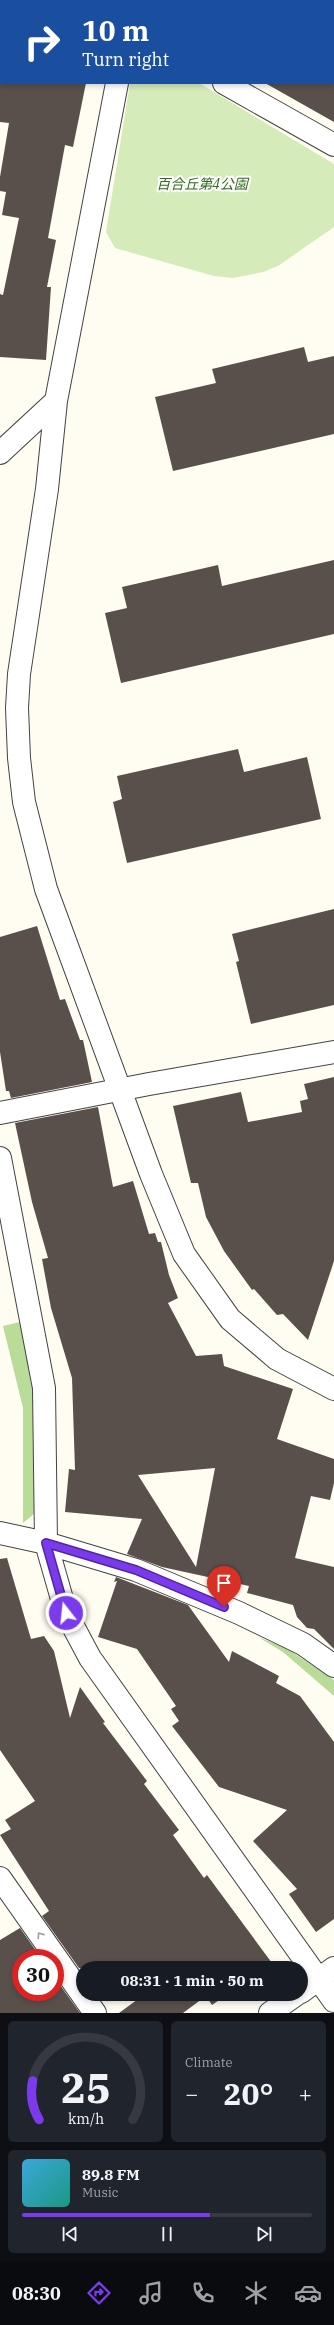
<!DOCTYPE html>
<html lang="en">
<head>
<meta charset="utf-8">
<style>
	:root { --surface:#171b24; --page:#20242c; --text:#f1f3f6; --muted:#9ea1a6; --line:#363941; --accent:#7c3aed }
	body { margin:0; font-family:"IBM Plex Serif","Noto Sans JP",serif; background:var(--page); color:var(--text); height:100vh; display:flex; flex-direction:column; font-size:15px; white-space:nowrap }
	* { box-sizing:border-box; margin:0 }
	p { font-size:13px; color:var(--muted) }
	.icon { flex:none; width:22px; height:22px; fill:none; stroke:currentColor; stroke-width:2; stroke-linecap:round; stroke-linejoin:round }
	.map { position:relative; height:2013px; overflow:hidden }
	.details { display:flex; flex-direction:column; gap:8px; padding:8px; background:#0d0f14; flex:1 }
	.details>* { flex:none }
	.banner { position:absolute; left:0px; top:0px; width:334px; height:84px; box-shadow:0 2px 6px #0003; background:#1a4fa0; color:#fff; overflow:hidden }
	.speed { position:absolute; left:12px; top:1949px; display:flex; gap:8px; font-size:20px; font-weight:700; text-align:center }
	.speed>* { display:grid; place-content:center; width:52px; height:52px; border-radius:50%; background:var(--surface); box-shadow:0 2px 6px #0003; line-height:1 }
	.speed .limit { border:6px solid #d22; background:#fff; color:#111 }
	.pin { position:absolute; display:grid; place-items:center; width:34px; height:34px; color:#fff; margin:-41px -17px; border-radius:50% 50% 50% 0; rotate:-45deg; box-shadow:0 0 4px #0007 }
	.pin .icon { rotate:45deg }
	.me { position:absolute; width:44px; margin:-22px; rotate:344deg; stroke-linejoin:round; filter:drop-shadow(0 0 3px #0008) }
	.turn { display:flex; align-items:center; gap:14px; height:84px; padding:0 16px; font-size:18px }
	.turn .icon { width:52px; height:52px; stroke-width:2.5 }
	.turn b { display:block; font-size:28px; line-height:34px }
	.big { font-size:30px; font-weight:700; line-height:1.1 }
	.details .widget { flex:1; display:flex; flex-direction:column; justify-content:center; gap:6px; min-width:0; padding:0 14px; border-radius:6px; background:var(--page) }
	.details .dial { align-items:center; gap:0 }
	.dial svg { height:104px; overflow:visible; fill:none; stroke:var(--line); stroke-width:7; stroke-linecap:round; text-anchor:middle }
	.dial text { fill:var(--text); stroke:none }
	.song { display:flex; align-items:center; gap:12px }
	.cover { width:48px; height:48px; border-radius:6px; background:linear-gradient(135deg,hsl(200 70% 55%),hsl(170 70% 35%)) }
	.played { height:4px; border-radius:2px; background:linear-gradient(90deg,var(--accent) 65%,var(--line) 65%) }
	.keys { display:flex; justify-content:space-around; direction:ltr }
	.heat { display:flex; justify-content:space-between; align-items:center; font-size:22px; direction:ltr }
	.details .tiles { flex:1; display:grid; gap:8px; grid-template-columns:1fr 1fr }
	.widget:last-child { grid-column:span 2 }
	.trip { position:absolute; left:76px; top:1961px; width:232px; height:40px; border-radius:20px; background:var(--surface); box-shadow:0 2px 6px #0003; font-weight:700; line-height:40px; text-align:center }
	.dock { display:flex; height:64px; justify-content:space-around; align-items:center; background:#090b0e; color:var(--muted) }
	.dock .icon { width:28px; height:28px }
	.dock .current { color:var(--accent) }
	.dock b { font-size:18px; color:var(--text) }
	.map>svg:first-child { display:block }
	.green { fill:#d5ebba }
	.forest { fill:#b9dc99 }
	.building { fill:#59504c; fill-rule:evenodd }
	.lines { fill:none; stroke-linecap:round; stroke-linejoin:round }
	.minor-casing { stroke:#434343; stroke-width:24 }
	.minor { stroke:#fff; stroke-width:22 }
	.oneway { stroke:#9f9f9f }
	.route-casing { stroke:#51269a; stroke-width:10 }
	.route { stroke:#7c3aed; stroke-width:7 }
	.labels { text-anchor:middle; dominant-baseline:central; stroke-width:4; stroke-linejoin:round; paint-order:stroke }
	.park-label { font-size:14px; font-style:italic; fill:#306a1e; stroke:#fff }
</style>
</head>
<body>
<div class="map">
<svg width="334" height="2013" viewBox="0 0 334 2013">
	<rect width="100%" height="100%" fill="#fffcf2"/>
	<path class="green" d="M 130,83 L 199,83 L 334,164 L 334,227 L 278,266 L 263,272 L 233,278 L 214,276 L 115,248 L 106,232 Z"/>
	<path class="forest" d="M 20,1322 L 33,1394 L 35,1513 L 23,1523 L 23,1408 L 3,1326 Z
		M 258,1637 L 288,1649 L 334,1680 L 334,1696 L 283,1652 Z"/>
	<path class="building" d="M 0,83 L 86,83 L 73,147 L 65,145 L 48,238 L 56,240 L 47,287 L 51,287 L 46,360 L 0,357 L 0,294 L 3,295 L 19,218 L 2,215 L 6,192 L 0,191 L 0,177 L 9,123 L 0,122 Z
		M 265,83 L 334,83 L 334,122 Z
		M 304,347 L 308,362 L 334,356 L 334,434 L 173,471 L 155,397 L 216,383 L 212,369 Z
		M 334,560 L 334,634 L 121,683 L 105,613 L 127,608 L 122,587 L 218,565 L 222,586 Z
		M 238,749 L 244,772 L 307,757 L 321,819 L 127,863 L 113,802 L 122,799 L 117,776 Z
		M 334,909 L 334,1005 L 251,1024 L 236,962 L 239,961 L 232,934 Z
		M 37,926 L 60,1000 L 65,999 L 80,1040 L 83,1040 L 92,1082 L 11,1098 L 9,1091 L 6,1091 L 0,1052 L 0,937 Z
		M 334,1077 L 334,1261 L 308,1340 L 283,1314 L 277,1315 L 254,1289 L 252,1290 L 224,1251 L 206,1217 L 198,1183 L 191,1183 L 173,1106 L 241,1092 L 248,1122 L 302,1112 L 300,1101 L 308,1099 L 304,1084 Z
		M 98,1107 L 113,1187 L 133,1181 L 149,1234 L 155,1233 L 158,1242 L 161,1242 L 169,1275 L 178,1298 L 168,1303 L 196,1356 L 222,1354 L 224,1366 L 293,1389 L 277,1439 L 334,1459 L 334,1483 L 330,1500 L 311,1496 L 295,1558 L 334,1567 L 334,1649 L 314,1629 L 307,1628 L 297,1617 L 293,1605 L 247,1593 L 249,1586 L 162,1567 L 127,1554 L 142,1519 L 65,1512 L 69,1469 L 75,1470 L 72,1378 L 51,1308 L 42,1259 L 48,1258 L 32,1202 L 15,1123 ZM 215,1468 L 196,1567 L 138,1475 Z
		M 7,1558 L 31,1639 L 44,1636 L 54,1651 L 70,1718 L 80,1687 L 105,1722 L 103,1723 L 147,1781 L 144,1784 L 179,1830 L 173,1835 L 204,1878 L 207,1875 L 272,1963 L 265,1968 L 79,1968 L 42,1916 L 49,1911 L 0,1835 L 11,1829 L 5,1820 L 35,1801 L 0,1750 L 0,1559 Z
		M 116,1577 L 188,1605 L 229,1662 L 232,1651 L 279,1676 L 276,1683 L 300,1696 L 334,1742 L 334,1919 L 316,1932 L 289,1894 L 297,1889 L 253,1841 L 287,1810 L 219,1787 L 172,1726 L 179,1721 L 171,1709 L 176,1706 L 137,1649 L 98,1637 L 117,1581 L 114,1582 Z
		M 20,1928 L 41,1958 L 21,1958 L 21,1992 L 55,1992 L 55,1978 L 80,2013 L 0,2013 L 0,1940 Z
		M 145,1994 L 228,1994 L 212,2005 L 206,1996 L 183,2013 L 119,2013 Z"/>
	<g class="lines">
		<g class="minor-casing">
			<path id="minor" d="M 135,1 L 135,0
				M 0,3 L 1,3
				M 117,83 L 56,401 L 47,489 L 19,674 L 17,708 L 19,758 L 24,802 L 46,889 L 151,1174 L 184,1254 L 230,1319 L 277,1359 L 334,1389
				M 224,83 L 334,145
				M 0,453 L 56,401
				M 0,1113 L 149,1084 L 334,1052
				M 0,1158 L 44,1388 L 46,1543 L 66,1613 L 90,1658 L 334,2001
				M 0,1533 L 46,1543 L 136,1570 L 239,1613 L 303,1644 L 334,1666
				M 0,1878 L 95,2013
				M 301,1992 L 334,1968
				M 270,2013 L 297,1994"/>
		</g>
		<use href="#minor" class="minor"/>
	</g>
	<defs><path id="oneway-chevron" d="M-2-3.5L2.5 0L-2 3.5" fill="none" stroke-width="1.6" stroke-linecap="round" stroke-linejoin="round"/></defs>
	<use class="oneway" href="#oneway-chevron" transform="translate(40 1935) rotate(-125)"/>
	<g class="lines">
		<g class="route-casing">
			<path id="route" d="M 66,1613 L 46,1543 L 136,1570 L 224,1607"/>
		</g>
		<use href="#route" class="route"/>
	</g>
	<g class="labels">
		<g class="park-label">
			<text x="202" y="184">百合丘第4公園</text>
		</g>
	</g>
</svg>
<div class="speed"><div class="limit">30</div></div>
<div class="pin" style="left:224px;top:1607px;background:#d93025"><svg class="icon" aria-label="arrive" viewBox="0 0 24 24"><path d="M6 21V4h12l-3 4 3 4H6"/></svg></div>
<svg class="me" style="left:66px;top:1613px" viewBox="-20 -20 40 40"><circle r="17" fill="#7c3aed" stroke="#fff" stroke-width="3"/><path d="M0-11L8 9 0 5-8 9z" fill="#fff"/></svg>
<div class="trip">08:31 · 1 min · 50 m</div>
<div class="banner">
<div class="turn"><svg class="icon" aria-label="right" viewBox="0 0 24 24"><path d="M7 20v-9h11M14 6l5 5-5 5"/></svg><div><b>10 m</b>Turn right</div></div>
</div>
</div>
<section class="details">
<div class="tiles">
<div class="widget dial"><svg viewBox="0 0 100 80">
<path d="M14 69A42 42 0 1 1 86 69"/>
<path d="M14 69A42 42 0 0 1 9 39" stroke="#7c3aed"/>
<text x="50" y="56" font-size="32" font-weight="700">25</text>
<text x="50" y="72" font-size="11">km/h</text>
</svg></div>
<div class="widget"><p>Climate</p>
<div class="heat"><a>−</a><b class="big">20°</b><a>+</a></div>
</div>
<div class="widget">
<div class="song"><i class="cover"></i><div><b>89.8 FM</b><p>Music</p></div></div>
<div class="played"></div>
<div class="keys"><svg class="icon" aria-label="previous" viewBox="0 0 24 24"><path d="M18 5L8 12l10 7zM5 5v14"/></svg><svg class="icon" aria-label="pause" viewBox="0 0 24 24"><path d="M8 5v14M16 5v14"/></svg><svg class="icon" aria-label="next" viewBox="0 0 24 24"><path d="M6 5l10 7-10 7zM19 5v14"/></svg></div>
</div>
</div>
</section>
<nav class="dock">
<b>08:30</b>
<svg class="icon current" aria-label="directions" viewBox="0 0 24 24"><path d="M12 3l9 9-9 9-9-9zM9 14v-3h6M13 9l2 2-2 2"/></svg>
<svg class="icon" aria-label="music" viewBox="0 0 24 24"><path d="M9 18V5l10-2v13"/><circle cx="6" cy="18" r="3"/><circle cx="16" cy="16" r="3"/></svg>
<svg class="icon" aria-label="phone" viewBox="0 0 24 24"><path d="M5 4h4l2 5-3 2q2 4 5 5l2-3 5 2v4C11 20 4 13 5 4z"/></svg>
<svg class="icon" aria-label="climate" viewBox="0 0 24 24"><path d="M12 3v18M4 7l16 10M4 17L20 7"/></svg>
<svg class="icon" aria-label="car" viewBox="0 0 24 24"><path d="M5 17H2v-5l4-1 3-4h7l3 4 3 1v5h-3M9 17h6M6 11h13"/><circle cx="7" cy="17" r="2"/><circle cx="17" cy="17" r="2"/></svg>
</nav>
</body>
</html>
